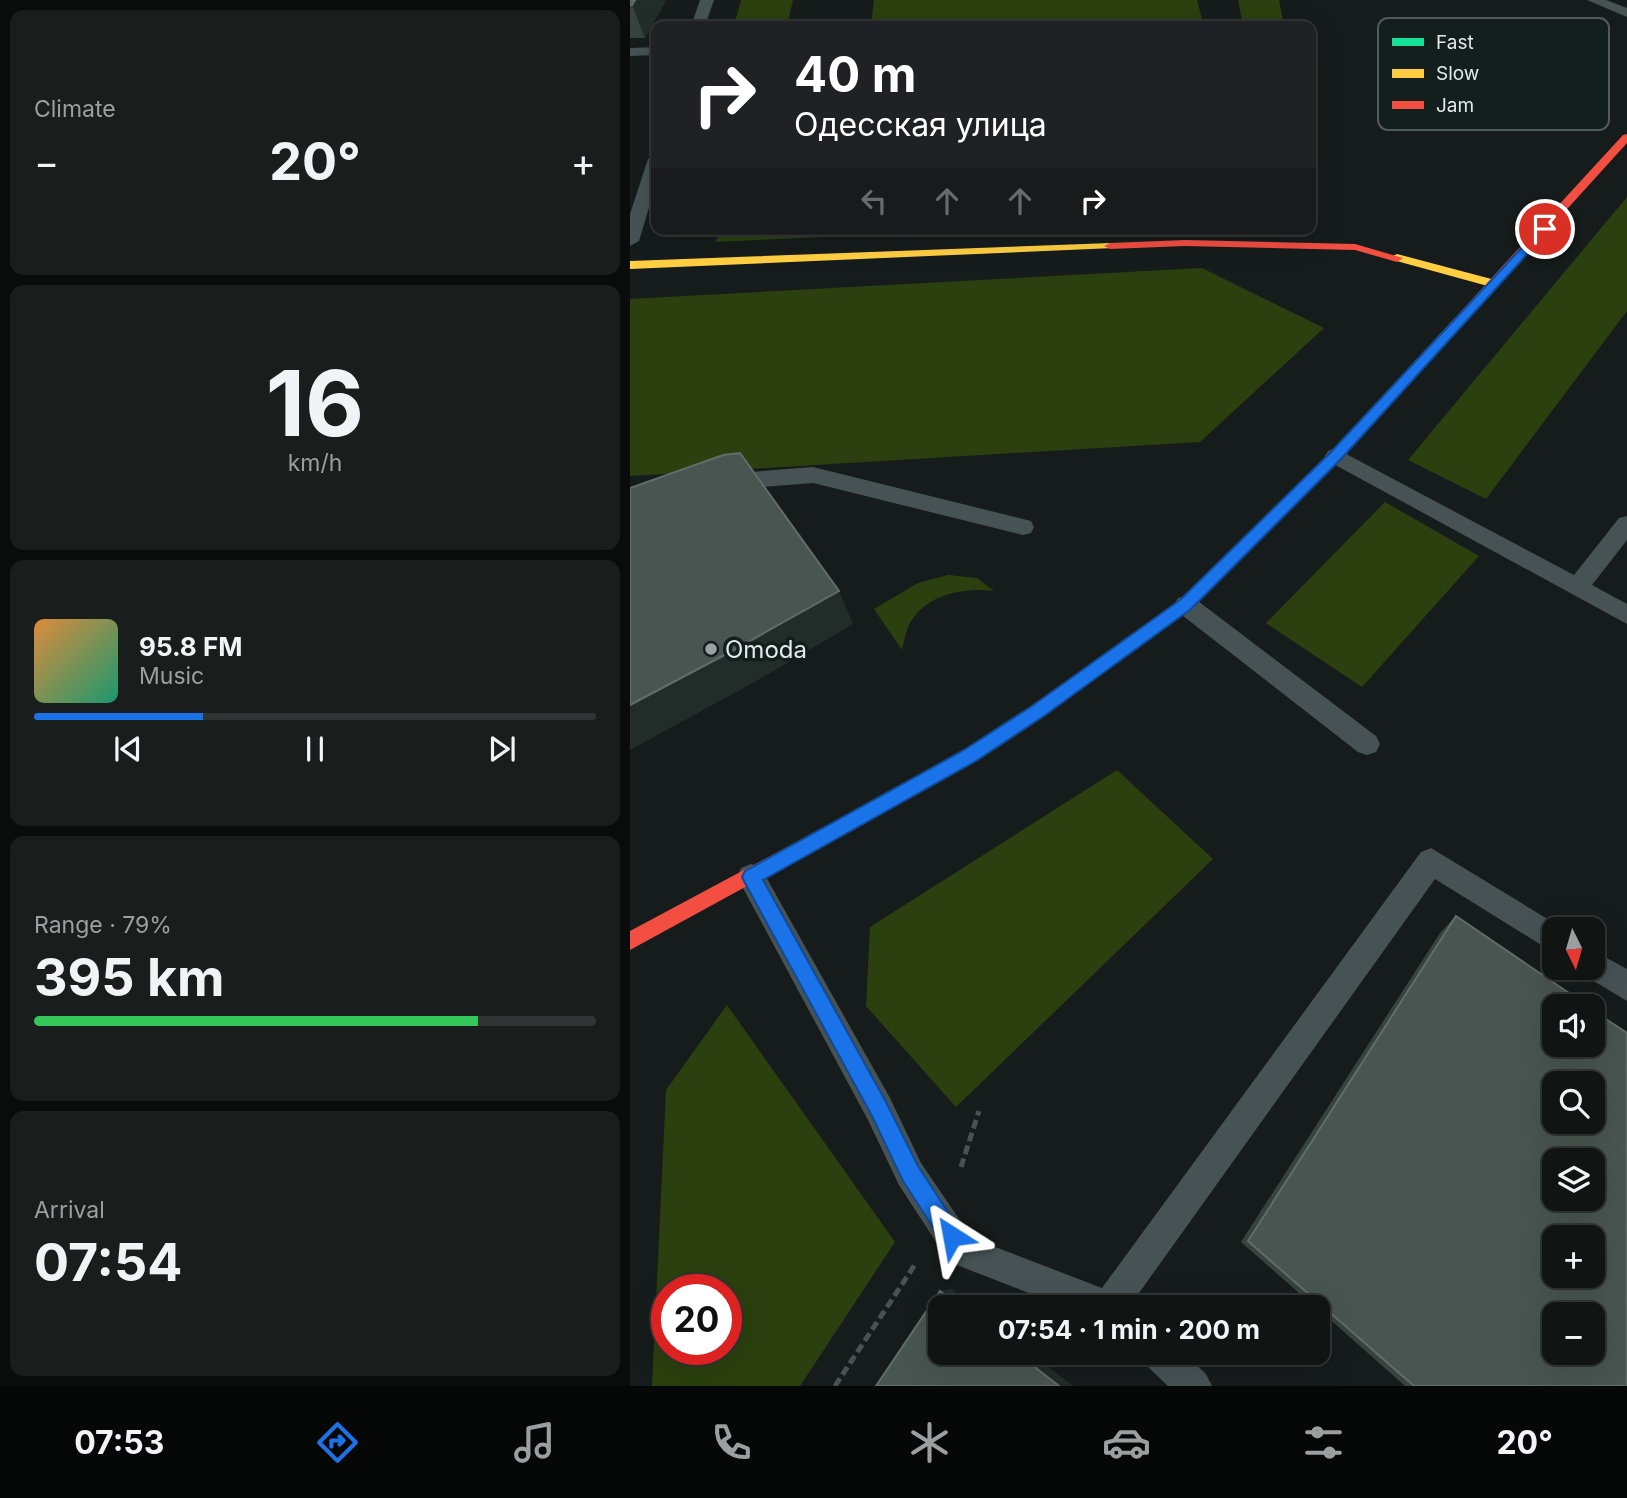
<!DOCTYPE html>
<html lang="en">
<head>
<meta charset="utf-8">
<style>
	:root { --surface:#101514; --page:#191e1d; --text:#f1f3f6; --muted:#9c9fa0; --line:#303434; --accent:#1a73e8 }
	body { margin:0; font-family:Inter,sans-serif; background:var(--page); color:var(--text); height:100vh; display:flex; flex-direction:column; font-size:26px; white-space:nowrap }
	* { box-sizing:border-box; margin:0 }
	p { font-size:23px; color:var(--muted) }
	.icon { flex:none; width:38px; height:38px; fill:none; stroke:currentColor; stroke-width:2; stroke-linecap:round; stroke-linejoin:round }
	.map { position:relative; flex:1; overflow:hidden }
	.side { display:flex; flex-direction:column; gap:10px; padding:10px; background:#090c0b; width:630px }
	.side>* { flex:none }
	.hud { position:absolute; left:21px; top:21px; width:665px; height:214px; border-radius:14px; box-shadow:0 7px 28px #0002,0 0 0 2px var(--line); background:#202124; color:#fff; overflow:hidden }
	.needle { width:46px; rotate:175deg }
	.controls { position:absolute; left:912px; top:917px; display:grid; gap:14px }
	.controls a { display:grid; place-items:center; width:63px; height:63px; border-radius:14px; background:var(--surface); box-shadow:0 7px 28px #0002,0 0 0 2px var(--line); font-size:35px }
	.speed { position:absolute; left:21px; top:1274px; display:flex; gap:14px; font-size:35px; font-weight:700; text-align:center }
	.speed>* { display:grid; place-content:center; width:91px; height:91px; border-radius:50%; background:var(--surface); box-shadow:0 7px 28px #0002,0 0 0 2px var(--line); line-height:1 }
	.speed .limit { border:10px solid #d22; background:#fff; color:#111 }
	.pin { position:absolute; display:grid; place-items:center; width:60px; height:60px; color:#fff; margin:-30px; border:4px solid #fff; border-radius:50%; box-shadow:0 2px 7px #0007 }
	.me { position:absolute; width:77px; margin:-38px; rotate:326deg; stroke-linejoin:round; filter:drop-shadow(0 0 5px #0008) }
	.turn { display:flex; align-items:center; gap:24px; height:147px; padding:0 28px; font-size:32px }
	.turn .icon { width:91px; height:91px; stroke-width:2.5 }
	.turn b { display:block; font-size:49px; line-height:60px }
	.lanes { display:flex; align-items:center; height:66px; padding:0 28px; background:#0003; justify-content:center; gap:35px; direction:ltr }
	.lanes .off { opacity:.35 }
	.big { font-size:52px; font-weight:700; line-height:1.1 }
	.side .tile { flex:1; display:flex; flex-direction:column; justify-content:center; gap:10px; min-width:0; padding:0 24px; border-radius:14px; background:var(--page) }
	.side .dial { align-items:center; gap:0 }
	.dial b { font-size:91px; line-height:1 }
	.song { display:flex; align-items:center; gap:21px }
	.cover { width:84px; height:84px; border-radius:10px; background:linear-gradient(135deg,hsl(30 70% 55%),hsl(160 70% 35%)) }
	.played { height:7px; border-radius:4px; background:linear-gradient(90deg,var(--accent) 30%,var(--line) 30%) }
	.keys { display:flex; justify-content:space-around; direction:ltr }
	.heat { display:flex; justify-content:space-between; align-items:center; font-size:38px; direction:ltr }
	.charge { height:10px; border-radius:5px; background:linear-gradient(90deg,#34c759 79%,var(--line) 0) }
	.trip { position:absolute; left:298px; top:1295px; width:402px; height:70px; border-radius:14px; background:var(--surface); box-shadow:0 7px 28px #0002,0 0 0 2px var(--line); font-weight:700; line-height:70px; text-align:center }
	.tab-bar { display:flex; height:112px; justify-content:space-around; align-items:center; background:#060808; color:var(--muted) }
	.tab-bar .icon { width:49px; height:49px }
	.tab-bar .selected { color:var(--accent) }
	.tab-bar b { font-size:32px; color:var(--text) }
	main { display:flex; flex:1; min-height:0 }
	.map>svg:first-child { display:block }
	.green { fill:#2b400e; fill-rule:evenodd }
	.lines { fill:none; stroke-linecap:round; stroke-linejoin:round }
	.path { stroke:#485253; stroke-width:5; stroke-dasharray:9 4.5; stroke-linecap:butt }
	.lane { fill:#465254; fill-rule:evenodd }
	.fast { fill:#16e098; fill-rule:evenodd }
	.slow { fill:#ffcf43; fill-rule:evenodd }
	.jam { fill:#f24e42; fill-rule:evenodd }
	.wall { fill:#37433e }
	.shaded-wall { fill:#222c28 }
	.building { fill:#495550; stroke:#626c68; stroke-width:2; fill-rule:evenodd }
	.route { fill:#1a73e8; stroke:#114b97; stroke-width:2 }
	.poi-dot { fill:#9ba2a1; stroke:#131f1d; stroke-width:2.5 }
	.labels { text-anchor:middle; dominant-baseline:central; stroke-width:7; stroke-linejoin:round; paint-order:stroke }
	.poi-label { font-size:24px; fill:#e3eae9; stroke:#131f1d; text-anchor:start }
	.key { fill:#131f1d; stroke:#515c5a; stroke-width:2 }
	.key-label { font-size:19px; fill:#e3eae9 }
</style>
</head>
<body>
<main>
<section class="side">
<div class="tile"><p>Climate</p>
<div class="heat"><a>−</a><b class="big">20°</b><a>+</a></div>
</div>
<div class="tile dial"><b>16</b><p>km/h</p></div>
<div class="tile">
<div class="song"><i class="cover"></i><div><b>95.8 FM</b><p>Music</p></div></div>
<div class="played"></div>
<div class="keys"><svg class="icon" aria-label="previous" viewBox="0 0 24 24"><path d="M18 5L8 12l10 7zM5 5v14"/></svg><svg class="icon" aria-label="pause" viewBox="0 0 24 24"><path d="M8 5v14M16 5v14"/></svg><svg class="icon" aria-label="next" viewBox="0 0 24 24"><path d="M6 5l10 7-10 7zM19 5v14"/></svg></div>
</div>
<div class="tile"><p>Range · 79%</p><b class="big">395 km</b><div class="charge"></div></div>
<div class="tile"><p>Arrival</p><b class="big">07:54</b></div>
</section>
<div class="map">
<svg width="997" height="1386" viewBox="0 0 997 1386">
	<rect width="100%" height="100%" fill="#161c1b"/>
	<path class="green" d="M 111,0 L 163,0 L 157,26 L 104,26 Z
		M 244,0 L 567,0 L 574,26 L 241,26 Z
		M 608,0 L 649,0 L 654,26 L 613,26 Z
		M 997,197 L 997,311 L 856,499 L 778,460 Z
		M 90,229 L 364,229 L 86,242 Z
		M 572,268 L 694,328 L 570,442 L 0,476 L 0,299 Z
		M 755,502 L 849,556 L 732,687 L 636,623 Z
		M 318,575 L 347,578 L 364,591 C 335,587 296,594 280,623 C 276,630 274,641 272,650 L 244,609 L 288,583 Z
		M 487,770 L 583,859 L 326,1107 L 236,1006 L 240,927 Z
		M 97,1005 L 265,1242 L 170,1386 L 22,1386 L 36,1090 ZM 37,1290 L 96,1290 L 96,1349 L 37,1349 Z"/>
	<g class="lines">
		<path class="path" d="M 331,1167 L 349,1111
			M 205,1386 L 286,1263"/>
		<path class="lane" d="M 70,0 L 84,0 L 75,26 L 61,26 Z
			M 957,0 L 976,0 L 997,8 L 997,17 Z
			M 26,47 L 26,55 L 0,56 L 0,48 Z
			M 26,154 L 26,184 L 9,241 L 0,246 L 0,214 L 18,159 Z
			M 705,448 L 944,575 L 989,518 L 997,516 L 997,540 L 962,585 L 997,604 L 997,624 L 698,461 L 695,456 L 698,451 Z
			M 183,467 L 393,519 L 401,521 L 404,527 L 401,533 L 393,535 L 183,483 L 95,490 L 88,488 L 84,482 L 88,476 L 95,474 Z
			M 556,596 L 564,598 L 746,736 L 750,744 L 746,752 L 737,755 L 728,752 L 548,612 L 544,605 L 548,598 Z
			M 801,848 L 934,929 L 924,929 L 924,953 L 805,879 L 499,1307 L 435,1307 L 319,1262 L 269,1185 L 238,1120 L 107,877 L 111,868 L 121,864 L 131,868 L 260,1098 L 291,1163 L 342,1238 L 472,1288 L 791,852 Z
			M 962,950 L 997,969 L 997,1001 L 952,974 L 949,968 L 962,968 Z
			M 511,1353 L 554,1353 L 576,1374 L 582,1386 L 538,1386 L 516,1365 Z"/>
		<path class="fast" d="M 496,642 L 501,643 L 504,648 L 501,653 L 346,761 L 251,813 L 245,816 L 239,813 L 237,808 L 239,803 L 334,751 Z"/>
		<path class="slow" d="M 480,243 L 486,246 L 484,248 L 0,269 L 0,261 Z
			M 767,254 L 869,281 L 871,284 L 865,288 L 763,260 L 763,256 Z
			M 828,318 L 832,319 L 832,325 L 710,459 L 561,609 L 501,653 L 491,653 L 488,648 L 491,643 L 551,601 L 700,453 L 824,319 Z"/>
		<path class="jam" d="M 997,134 L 997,143 L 832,325 L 824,325 L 824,319 L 993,135 Z
			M 555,240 L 725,244 L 773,258 L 767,262 L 725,250 L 555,246 L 480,249 L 474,246 L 480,243 Z
			M 245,800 L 251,803 L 253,808 L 251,813 L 0,950 L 0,931 Z"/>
	</g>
	<path class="wall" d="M 0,0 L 36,0 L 15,38 L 0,38 Z
		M 826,916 L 997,1386 L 775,1386 L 688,1309 L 688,1307 L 685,1307 L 611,1242 L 810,933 Z"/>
	<path class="shaded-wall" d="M 5,0 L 36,0 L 15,38 L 2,5 Z
		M 209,591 L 223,624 L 123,683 L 0,750 L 0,705 Z
		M 322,1289 L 345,1307 L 331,1307 L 310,1291 Z
		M 387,1353 L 401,1353 L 443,1386 L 429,1386 Z"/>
	<path class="building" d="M 0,0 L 5,0 L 2,5 L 0,5 Z
		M 110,453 L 209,591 L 102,651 L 0,705 L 0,488 L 93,455 Z
		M 826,916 L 958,1006 L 924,1006 L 924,1045 L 962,1045 L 962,1010 L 997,1033 L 997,1386 L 784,1386 L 618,1241 ZM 924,1083 L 962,1083 L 962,1122 L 924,1122 ZM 924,1160 L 962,1160 L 962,1199 L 924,1199 ZM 924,1237 L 962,1237 L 962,1276 L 924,1276 ZM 924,1314 L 962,1314 L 962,1353 L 924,1353 Z
		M 310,1291 L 331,1307 L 310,1307 L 310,1353 L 387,1353 L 429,1386 L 246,1386 Z"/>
	<path class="route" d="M 911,227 L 920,229 L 710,460 L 561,609 L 414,716 L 346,761 L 133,880 L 256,1102 L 288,1166 L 329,1229 L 333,1236 L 329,1244 L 322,1247 L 314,1244 L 273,1181 L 242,1116 L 115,883 L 112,877 L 115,871 L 334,750 L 402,706 L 550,600 L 700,453 Z"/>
	<circle class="poi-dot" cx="81" cy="649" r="7"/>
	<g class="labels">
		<g class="poi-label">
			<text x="95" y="649">Omoda</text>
		</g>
	</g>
	<rect x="748" y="18" width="231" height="112" rx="10" class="key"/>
	<rect x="762" y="38" width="32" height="8" fill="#16e098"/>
	<rect x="762" y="69" width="32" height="9" fill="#ffcf43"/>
	<rect x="762" y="101" width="32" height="8" fill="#f24e42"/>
	<g class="key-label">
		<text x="806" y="49">Fast</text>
		<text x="806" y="80">Slow</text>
		<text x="806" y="112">Jam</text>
	</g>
</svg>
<div class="controls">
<a><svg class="needle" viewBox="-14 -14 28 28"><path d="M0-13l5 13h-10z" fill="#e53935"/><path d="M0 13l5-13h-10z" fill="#9c9fa0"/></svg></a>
<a><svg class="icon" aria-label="sound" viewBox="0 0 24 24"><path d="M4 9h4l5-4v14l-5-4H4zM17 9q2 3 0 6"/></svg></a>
<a><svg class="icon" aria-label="search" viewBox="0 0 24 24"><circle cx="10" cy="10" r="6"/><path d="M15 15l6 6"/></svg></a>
<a><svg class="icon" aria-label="layers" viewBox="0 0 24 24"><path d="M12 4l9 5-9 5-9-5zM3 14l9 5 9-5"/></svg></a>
<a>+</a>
<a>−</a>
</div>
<div class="speed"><div class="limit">20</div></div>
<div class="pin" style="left:915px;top:229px;background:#d93025"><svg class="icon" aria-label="arrive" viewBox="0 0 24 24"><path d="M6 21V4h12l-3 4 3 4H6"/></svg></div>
<svg class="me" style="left:322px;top:1236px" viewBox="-20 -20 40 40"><path d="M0-17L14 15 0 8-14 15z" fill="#1a73e8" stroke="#fff" stroke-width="4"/></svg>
<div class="trip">07:54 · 1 min · 200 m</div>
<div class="hud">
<div class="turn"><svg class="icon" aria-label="right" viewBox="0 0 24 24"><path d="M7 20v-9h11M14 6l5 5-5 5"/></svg><div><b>40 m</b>Одесская улица</div></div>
<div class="lanes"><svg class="icon off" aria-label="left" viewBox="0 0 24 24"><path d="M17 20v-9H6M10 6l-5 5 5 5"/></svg><svg class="icon off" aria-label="ahead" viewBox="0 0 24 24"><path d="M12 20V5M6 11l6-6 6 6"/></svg><svg class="icon off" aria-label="ahead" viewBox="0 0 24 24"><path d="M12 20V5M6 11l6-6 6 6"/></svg><svg class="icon" aria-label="right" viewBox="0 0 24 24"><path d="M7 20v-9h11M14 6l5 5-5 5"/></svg></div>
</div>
</div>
</main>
<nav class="tab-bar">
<b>07:53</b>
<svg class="icon selected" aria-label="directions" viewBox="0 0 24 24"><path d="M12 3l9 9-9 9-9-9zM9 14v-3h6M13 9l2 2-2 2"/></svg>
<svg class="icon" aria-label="music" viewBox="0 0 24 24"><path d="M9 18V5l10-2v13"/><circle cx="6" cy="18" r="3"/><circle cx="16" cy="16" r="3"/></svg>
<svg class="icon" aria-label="phone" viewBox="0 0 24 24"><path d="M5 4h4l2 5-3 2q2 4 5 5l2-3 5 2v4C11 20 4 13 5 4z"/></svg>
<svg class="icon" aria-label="climate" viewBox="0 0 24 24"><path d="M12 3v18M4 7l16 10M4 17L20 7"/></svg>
<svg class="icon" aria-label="car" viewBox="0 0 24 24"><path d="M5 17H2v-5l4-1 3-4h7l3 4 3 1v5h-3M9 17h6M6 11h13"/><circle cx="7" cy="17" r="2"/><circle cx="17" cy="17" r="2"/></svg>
<svg class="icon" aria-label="filters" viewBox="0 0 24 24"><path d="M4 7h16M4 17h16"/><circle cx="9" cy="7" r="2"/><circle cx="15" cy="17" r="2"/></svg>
<b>20°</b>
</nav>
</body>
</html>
